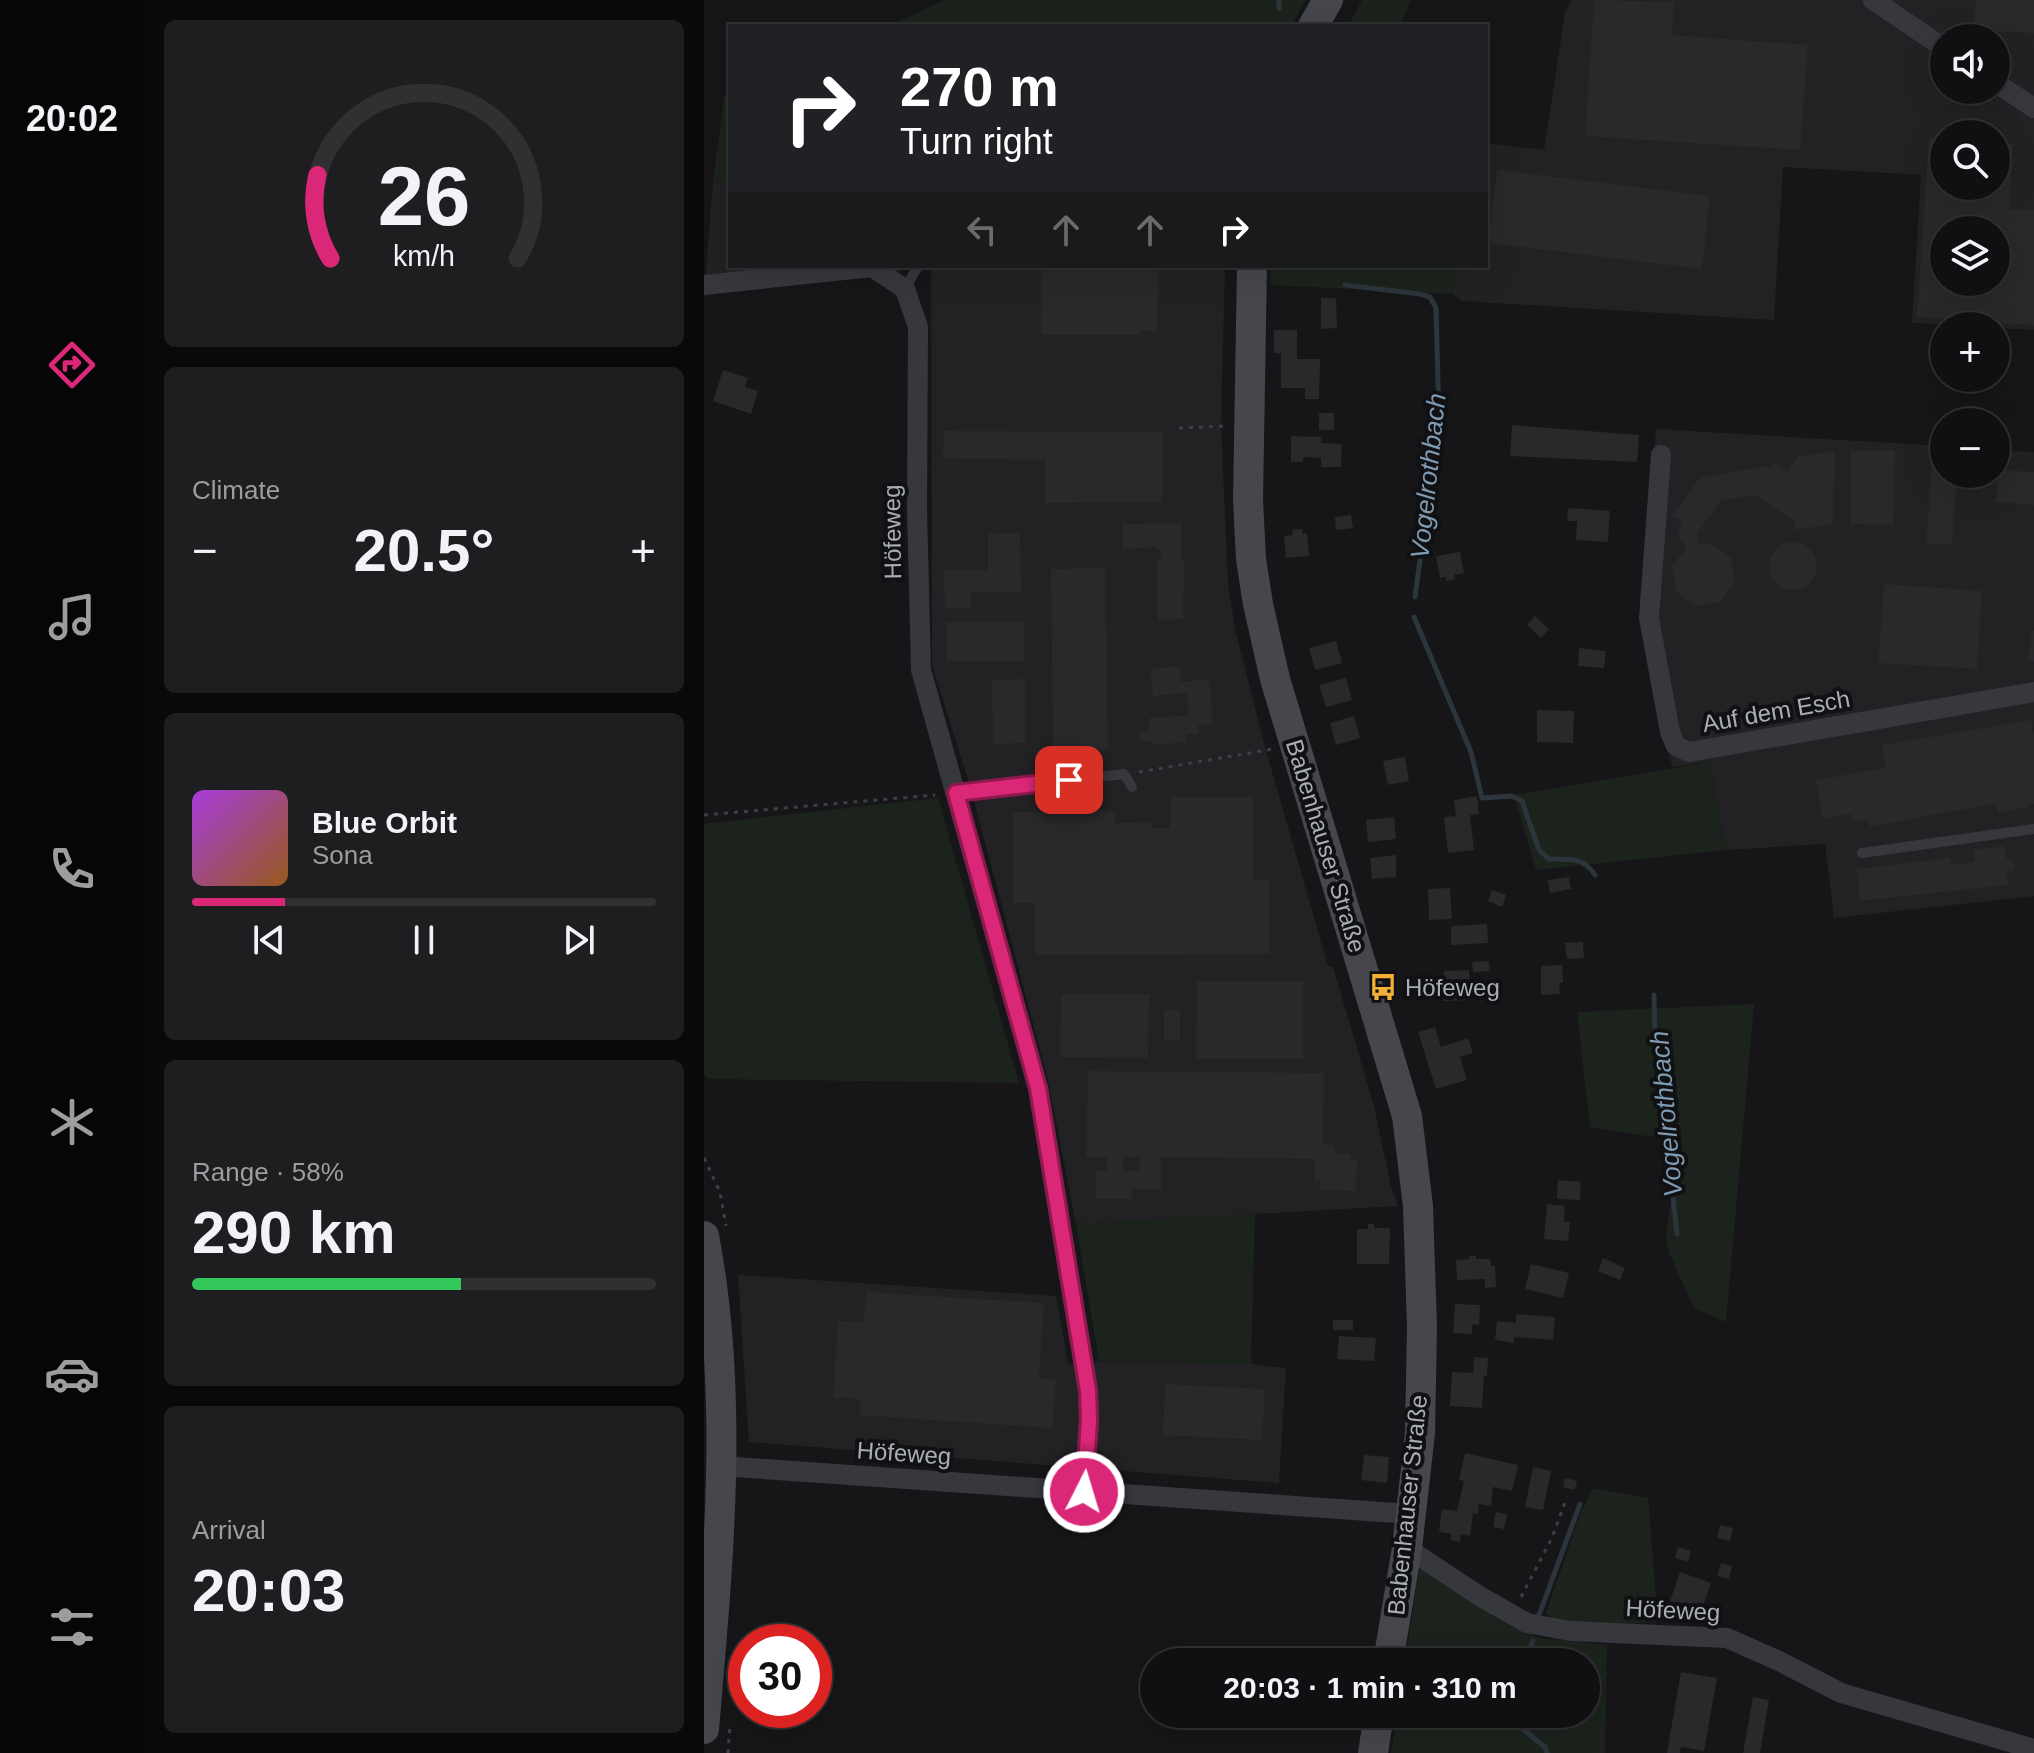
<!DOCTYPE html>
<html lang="en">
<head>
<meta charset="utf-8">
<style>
	:root { --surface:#101012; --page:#1e1e20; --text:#f1f3f6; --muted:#9c9d9f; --line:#303032; --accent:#db2777 }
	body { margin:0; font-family:Arial,sans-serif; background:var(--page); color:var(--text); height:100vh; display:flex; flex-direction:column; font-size:30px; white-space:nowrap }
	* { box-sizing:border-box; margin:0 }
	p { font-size:26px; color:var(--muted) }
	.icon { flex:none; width:44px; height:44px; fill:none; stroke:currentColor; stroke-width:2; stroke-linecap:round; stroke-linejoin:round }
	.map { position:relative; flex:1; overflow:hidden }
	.panel { display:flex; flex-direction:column; gap:20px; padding:20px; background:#09090a; width:560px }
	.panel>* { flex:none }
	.banner { position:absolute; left:24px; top:24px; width:760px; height:244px; border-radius:0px; box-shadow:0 8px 32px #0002,0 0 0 2px var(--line); background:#202124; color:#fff; overflow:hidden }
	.tools { position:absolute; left:1226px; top:24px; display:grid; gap:16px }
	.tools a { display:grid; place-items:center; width:80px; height:80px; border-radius:50%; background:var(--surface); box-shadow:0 8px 32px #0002,0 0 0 2px var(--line); font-size:40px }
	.speed { position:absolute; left:24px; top:1624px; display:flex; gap:16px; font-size:40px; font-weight:700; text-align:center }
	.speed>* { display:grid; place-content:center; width:104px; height:104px; border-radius:50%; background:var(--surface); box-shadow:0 8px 32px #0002,0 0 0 2px var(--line); line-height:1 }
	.speed .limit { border:12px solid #d22; background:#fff; color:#111 }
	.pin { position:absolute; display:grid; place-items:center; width:68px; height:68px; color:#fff; margin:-34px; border-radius:16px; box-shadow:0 4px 12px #0006 }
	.me { position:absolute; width:88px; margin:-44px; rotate:5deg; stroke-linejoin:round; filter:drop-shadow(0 0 6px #0008) }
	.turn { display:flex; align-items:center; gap:28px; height:168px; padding:0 40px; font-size:36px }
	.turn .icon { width:104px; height:104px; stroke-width:2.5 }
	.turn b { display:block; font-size:56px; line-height:68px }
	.lanes { display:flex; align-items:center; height:76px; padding:0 40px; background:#0003; justify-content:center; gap:40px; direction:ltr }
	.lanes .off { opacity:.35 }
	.big { font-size:60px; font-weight:800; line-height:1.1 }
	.panel .tile { flex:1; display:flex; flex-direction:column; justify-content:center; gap:12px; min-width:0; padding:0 28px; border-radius:12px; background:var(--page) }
	.panel .dial { align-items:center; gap:0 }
	.dial svg { height:208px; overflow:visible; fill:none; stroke:var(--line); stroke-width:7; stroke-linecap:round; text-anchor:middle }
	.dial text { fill:var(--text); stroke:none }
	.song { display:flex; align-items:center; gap:24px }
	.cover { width:96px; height:96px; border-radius:12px; background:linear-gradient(135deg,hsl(280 70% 55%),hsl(30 70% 35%)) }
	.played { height:8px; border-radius:4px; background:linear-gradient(90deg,var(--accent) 20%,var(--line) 20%) }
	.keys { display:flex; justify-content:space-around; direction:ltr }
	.heat { display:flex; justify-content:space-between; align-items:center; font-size:44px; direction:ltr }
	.charge { height:12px; border-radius:6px; background:linear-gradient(90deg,#34c759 58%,var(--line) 0) }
	.trip { position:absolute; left:436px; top:1648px; width:460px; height:80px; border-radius:40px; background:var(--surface); box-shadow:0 8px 32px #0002,0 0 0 2px var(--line); font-weight:800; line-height:80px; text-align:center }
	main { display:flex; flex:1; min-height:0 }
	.tabs { display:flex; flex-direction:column; width:144px; justify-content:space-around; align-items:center; background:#060607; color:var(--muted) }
	.tabs .icon { width:56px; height:56px }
	.tabs .active { color:var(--accent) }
	.tabs b { font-size:36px; color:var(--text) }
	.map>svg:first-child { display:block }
	.built { fill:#222225; fill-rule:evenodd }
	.green { fill:#1c231d }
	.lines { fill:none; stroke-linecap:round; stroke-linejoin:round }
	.stream { stroke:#2c353c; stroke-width:5 }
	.building { fill:#29292c; fill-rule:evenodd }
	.path { stroke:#3d3f44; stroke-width:3; stroke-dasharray:4 6; stroke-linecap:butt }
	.lane { stroke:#37383d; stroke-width:10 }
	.street { stroke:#37383d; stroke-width:20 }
	.secondary { stroke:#45474d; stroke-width:30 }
	.route-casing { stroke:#8e194d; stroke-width:20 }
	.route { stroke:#db2777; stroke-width:14 }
	.labels { text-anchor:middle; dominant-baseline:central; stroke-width:8; stroke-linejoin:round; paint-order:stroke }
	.street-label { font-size:24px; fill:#a8adb8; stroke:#111113 }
	.poi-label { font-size:24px; fill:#a8adb8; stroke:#111113; text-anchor:start }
	.water-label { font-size:26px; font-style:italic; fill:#7f9bb3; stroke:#111113 }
</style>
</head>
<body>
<main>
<nav class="tabs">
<b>20:02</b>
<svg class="icon active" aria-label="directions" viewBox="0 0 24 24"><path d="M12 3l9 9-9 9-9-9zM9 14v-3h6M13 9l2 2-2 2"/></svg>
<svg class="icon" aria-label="music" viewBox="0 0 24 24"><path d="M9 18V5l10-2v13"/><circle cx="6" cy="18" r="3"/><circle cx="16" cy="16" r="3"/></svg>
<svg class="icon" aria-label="phone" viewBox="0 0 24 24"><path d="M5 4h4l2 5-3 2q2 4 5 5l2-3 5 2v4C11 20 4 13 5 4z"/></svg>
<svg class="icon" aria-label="climate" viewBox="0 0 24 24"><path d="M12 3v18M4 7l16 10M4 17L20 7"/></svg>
<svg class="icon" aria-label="car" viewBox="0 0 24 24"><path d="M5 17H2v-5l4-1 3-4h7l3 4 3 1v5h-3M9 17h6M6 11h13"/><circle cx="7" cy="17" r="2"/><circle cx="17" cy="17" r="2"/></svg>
<svg class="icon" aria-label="filters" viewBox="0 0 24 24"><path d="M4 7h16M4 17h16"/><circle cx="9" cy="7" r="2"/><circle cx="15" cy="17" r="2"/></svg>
</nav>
<section class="panel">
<div class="tile dial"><svg viewBox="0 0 100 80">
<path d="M14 69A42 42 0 1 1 86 69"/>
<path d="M14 69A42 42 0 0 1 9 37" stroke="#db2777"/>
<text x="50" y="56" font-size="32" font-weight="700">26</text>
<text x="50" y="72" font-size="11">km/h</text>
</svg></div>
<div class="tile"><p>Climate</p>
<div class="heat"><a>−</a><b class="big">20.5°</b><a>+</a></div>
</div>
<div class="tile">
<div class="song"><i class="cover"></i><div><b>Blue Orbit</b><p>Sona</p></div></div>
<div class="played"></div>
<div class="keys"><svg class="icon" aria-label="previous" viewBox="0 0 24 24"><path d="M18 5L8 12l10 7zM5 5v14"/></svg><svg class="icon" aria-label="pause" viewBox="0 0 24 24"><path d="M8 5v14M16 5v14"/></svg><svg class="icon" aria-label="next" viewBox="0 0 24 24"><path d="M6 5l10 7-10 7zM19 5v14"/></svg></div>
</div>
<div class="tile"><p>Range · 58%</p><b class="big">290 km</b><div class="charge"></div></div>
<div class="tile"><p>Arrival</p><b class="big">20:03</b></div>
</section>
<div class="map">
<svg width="1330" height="1753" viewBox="0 0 1330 1753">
	<rect width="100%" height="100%" fill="#161618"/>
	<path class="built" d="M 867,0 L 1330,0 L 1330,330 L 1292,328 L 1292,326 L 1208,323 L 1217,175 L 1079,167 L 1070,320 L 758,301 L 749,294 L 750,266 L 782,266 L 782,143 L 840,150 L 861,13 ZM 1240,38 L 1292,38 L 1292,90 L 1240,90 ZM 1240,134 L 1292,134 L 1292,186 L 1240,186 ZM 1240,230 L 1292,230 L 1292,282 L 1240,282 Z
		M 26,179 L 26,266 L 521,266 L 517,422 L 524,583 L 531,629 L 561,747 L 624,966 L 629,967 L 670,1106 L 687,1187 L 694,1206 L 372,1224 L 343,1076 L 266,786 L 228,665 L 227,267 L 0,295 L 9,183 Z
		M 952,429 L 1240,446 L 1240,474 L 1292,474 L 1292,450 L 1330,452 L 1330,896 L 1130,918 L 1121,844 L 1022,850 L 1006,762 L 968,767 L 937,603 Z
		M 34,1275 L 352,1296 L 364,1364 L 395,1361 L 547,1364 L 582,1368 L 575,1483 L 45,1442 Z"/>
	<path class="green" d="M 240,0 L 602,0 L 587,26 L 185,26 Z
		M 658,0 L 707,0 L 695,26 L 644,26 Z
		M 26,94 L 26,179 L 9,183 L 20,96 Z
		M 567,266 L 750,266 L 749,294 L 566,285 Z
		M 1006,762 L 1022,850 L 832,870 L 810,795 Z
		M 234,798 L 315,1083 L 4,1079 L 0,1074 L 0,824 Z
		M 1050,1004 L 1022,1322 L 990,1308 L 965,1253 L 962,1237 L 975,1141 L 886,1127 L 873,1012 Z
		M 551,1213 L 547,1364 L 395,1361 L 372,1224 Z
		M 889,1488 L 944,1498 L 954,1622 C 923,1623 866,1633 842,1613 L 875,1517 Z
		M 715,1570 L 726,1570 L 781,1610 L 835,1638 L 903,1645 L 901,1753 L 687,1753 L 693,1714 L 882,1714 L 882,1662 L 701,1662 Z"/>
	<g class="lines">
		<path class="stream" d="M 575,8 L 575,0
			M 641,285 L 716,294 L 726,297 L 732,308 L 735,420 L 711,597
			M 710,617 L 767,752 L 778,798 L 808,796 L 818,801 L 835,850 L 845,859 C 865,859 880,857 891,875
			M 950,995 L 951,1031 L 973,1234
			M 835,1615 L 876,1504
			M 820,1662 L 829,1641
			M 800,1714 L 841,1747 L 843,1753"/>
	</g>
	<path class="building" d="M 890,0 L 971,2 L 967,35 L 1104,45 L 1096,150 L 881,136 Z
		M 1272,0 L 1330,0 L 1330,33 L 1270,30 Z
		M 1225,139 L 1240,140 L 1240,186 L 1292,186 L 1292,143 L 1309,144 L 1305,209 L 1330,210 L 1330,325 L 1213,317 ZM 1240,230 L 1292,230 L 1292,282 L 1240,282 Z
		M 793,170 L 1006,196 L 998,269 L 784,243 Z
		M 337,266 L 454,266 L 454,331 L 436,331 L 436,335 L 337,335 Z
		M 617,298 L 632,298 L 633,328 L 617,329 Z
		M 570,330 L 593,330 L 593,359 L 616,359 L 615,399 L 601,399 L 601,388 L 577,388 L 577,353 L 570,353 Z
		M 19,370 L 44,378 L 41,387 L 54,391 L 47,414 L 9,401 Z
		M 615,413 L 630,413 L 630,430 L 615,430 Z
		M 808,425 L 935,435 L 933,462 L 806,456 Z
		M 240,431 L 458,432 L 458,502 L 341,503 L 342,460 L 239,458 Z
		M 587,436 L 618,437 L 617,443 L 638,444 L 637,467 L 617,467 L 617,458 L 599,457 L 599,462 L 587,462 Z
		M 1131,451 L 1129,524 L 1092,530 L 1090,521 L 1052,495 L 1016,501 L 993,534 L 995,545 L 1006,543 L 1027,557 L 1031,582 L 1016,602 L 992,606 L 972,592 L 968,566 L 983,547 L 976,540 L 974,529 L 978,522 L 968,516 L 996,478 L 1064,466 L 1067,468 L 1071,463 L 1083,472 L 1094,456 Z
		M 1147,451 L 1191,451 L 1190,525 L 1146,524 Z
		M 1228,465 L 1240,466 L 1240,474 L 1253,474 L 1248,545 L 1222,543 Z
		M 1294,470 L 1330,472 L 1330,505 L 1292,502 Z
		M 864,508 L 906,511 L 904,542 L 872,540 L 873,521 L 863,521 Z
		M 647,515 L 649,528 L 632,530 L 631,517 Z
		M 477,523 L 477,560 L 480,560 L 479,619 L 454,620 L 454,560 L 456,560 L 457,552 L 451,547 L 418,549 L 418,524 Z
		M 598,529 L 599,534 L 603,533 L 605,556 L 582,558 L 580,536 L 589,535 L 588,530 Z
		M 316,533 L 317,592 L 266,592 L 266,608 L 241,608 L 240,570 L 284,570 L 284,534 Z
		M1065 566a24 24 0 1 1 48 0a24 24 0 1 1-48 0Z
		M 756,552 L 760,573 L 750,575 L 751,579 L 742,581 L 742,577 L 736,578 L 732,556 Z
		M 401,568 L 404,750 L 349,751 L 347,569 Z
		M 1180,584 L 1278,591 L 1273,669 L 1174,663 Z
		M 831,616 L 845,629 L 837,638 L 823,625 Z
		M 242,622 L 320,622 L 320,661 L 242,661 Z
		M 1328,630 L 1330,631 L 1330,662 L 1324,661 Z
		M 632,641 L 638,663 L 611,670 L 605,648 Z
		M 875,648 L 902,651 L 900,668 L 874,666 Z
		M 476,666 L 477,682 L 505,679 L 509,724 L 494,725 L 495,733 L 482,734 L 483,742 L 448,745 L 448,741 L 437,742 L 436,732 L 446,731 L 445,718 L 485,715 L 483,693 L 449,696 L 446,669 Z
		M 642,678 L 648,700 L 622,707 L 615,685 Z
		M 321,679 L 322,743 L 289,744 L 288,680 Z
		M 833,710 L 870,711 L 869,743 L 833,742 Z
		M 650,716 L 656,738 L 632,745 L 626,723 Z
		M 1327,720 L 1330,734 L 1330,804 L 1324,805 L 1325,807 L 1294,813 L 1292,803 L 1166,827 L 1164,819 L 1149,822 L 1147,814 L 1119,819 L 1112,780 L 1181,768 L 1178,745 Z
		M 701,757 L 705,781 L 684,785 L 679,761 Z
		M 773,796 L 775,814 L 766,815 L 770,850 L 744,853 L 740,817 L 752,816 L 750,800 Z
		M 466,797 L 549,797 L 550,880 L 566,880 L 566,954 L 331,955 L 331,903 L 309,903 L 309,812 L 411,811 L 411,823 L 447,822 L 447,828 L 466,828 Z
		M 690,817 L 692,839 L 664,842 L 662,820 Z
		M 1300,846 L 1302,858 L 1310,862 L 1311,868 L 1303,874 L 1304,885 L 1156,901 L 1153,869 L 1246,858 L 1247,865 L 1270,862 L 1269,850 Z
		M 692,855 L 692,877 L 668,879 L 666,858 Z
		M 865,877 L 867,889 L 846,893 L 844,880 Z
		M 746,888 L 748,919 L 725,920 L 724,889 Z
		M 788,890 L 802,895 L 798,907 L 784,901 Z
		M 783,924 L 784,943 L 747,945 L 747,926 Z
		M 879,942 L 880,958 L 863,959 L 861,943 Z
		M 785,961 L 786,971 L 769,972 L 768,962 Z
		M 858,965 L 859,983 L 855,983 L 856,994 L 837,995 L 837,966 Z
		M 765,970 L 766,1000 L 739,1001 L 740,971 Z
		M 493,981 L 599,981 L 599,1059 L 492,1059 Z
		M 357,994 L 445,994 L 444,1058 L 356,1057 Z
		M 460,1010 L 476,1010 L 476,1040 L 460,1040 Z
		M 731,1027 L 737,1047 L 764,1038 L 769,1053 L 756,1057 L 763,1080 L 732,1089 L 714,1032 Z
		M 384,1071 L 620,1073 L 619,1145 L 630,1145 L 630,1154 L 647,1154 L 647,1160 L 653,1160 L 652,1191 L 616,1190 L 616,1180 L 610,1180 L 611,1159 L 457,1157 L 457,1189 L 428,1189 L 428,1199 L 392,1199 L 392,1171 L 403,1170 L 403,1157 L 382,1157 ZM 419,1157 L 436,1157 L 435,1171 L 419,1171 Z
		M 854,1180 L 877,1182 L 876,1200 L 853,1199 Z
		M 843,1204 L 861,1206 L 860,1222 L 866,1222 L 864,1241 L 840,1239 Z
		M 664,1224 L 670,1224 L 670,1228 L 686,1228 L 685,1264 L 653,1264 L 653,1229 L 664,1229 Z
		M 765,1256 L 772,1256 L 772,1259 L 786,1259 L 787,1266 L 791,1266 L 792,1287 L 781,1288 L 781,1279 L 753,1280 L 752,1260 L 765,1259 Z
		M 899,1258 L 921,1268 L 916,1280 L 894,1271 Z
		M 827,1264 L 865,1273 L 859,1298 L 821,1289 Z
		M 162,1292 L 340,1303 L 335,1378 L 352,1380 L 349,1428 L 155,1415 L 156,1399 L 129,1397 L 134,1321 L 160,1322 Z
		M 751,1304 L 776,1305 L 775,1325 L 768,1324 L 768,1334 L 749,1333 Z
		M 812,1314 L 851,1317 L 849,1340 L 810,1337 L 810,1343 L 791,1340 L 793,1321 L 812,1323 Z
		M 629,1320 L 649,1320 L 649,1330 L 629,1330 Z
		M 635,1336 L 672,1338 L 670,1361 L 633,1359 Z
		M 770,1357 L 784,1358 L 783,1376 L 780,1376 L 778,1408 L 746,1406 L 748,1372 L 769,1373 Z
		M 461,1384 L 561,1389 L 558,1440 L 459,1435 Z
		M 761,1453 L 814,1465 L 808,1491 L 789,1487 L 787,1506 L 775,1504 L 774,1514 L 769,1513 L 766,1536 L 757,1534 L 756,1542 L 747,1540 L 747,1534 L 735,1532 L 738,1509 L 753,1511 L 760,1481 L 755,1480 Z
		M 660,1455 L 685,1457 L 683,1483 L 657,1480 Z
		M 829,1467 L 847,1471 L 839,1510 L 821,1507 Z
		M 861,1478 L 873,1481 L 871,1490 L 859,1487 Z
		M 792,1512 L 803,1514 L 800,1529 L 789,1527 Z
		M 1016,1525 L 1029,1528 L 1026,1541 L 1013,1538 Z
		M 974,1547 L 987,1551 L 984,1562 L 971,1558 Z
		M 1017,1563 L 1028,1566 L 1025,1579 L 1013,1576 Z
		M 976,1572 L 1007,1583 L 997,1612 L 966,1601 Z
		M 977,1672 L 1013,1678 L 1000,1751 L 977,1747 L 976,1753 L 963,1753 Z
		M 1049,1697 L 1065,1700 L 1056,1753 L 1039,1753 Z"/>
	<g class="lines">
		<path class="path" d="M 475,428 L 523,426
			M 435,772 L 569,749
			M 0,815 L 231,795
			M 0,1158 L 16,1192 L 22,1226
			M 817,1597 L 848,1538 L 863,1497
			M 24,1753 L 26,1724"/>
		<path class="lane" d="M 201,289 L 214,266
			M 252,793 L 420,774 L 428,787
			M 1158,853 L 1330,829"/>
		<path class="street" d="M 1169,0 L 1240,48
			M 1292,83 L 1330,108
			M 0,285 L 168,267 L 201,289 L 214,327 L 213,509 L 217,670 L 334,1088 L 384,1390 L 385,1421 L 380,1492
			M 957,455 L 945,618 L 966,732 L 972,746 L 985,752 L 1330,692
			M 17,1466 L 707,1514
			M 703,1548 L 777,1597 L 823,1623 L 866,1631 L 1023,1638 L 1073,1660 L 1137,1693 L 1330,1749"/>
		<path class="secondary" d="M 609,26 L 624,0
			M 548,266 L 544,500 L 547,559 L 554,604 L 571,679 L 703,1116 L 714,1206 L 718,1327 L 716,1433 L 703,1548 L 684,1662
			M 0,1236 C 31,1397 14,1566 0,1729
			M 669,1753 L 675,1714"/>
	</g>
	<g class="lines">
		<g class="route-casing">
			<path id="route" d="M 365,780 L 252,793 L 334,1088 L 384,1390 L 385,1421 L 380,1492"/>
		</g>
		<use href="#route" class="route"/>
	</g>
	<defs>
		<g id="bus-bare" transform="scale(2.16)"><path d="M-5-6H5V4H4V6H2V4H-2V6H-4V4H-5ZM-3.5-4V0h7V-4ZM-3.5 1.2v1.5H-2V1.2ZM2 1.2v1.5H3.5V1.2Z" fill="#f2b134" stroke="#111113" stroke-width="2.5" paint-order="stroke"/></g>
	</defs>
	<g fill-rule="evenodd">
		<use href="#bus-bare" x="679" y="987"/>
	</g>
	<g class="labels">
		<g class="street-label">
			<text transform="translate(188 532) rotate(-91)">Höfeweg</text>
			<text transform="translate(1072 711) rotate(-10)">Auf dem Esch</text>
			<text transform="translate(622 846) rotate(73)">Babenhauser Straße</text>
			<text transform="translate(200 1453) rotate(4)">Höfeweg</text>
			<text transform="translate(703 1505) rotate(-84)">Babenhauser Straße</text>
			<text transform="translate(969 1610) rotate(3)">Höfeweg</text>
		</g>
		<g class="poi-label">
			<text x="701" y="987">Höfeweg</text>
		</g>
		<g class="water-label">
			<text transform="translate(724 476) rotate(-84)">Vogelrothbach</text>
			<text transform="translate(962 1114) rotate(-95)">Vogelrothbach</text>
		</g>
	</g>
</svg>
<div class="tools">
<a><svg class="icon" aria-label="sound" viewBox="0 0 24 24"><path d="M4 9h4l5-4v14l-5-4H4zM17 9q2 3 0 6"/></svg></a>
<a><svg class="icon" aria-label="search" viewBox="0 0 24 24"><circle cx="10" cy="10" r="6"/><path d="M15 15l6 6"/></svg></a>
<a><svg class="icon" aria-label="layers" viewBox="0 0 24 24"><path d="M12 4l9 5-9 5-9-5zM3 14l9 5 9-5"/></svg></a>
<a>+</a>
<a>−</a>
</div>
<div class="speed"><div class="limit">30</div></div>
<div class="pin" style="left:365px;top:780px;background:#d93025"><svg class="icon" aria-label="arrive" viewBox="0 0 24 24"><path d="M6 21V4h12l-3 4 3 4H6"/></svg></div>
<svg class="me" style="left:380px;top:1492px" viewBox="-20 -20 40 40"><circle r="17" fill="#db2777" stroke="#fff" stroke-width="3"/><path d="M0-11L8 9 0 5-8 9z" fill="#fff"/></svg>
<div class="trip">20:03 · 1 min · 310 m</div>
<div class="banner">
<div class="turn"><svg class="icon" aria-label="right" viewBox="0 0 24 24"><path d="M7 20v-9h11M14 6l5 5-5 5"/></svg><div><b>270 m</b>Turn right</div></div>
<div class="lanes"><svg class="icon off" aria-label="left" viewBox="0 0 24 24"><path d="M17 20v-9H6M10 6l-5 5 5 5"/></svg><svg class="icon off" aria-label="ahead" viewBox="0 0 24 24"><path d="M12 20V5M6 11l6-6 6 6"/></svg><svg class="icon off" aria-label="ahead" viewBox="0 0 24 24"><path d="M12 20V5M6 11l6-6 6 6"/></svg><svg class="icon" aria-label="right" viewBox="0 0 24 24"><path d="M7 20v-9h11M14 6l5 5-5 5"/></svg></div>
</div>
</div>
</main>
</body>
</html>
